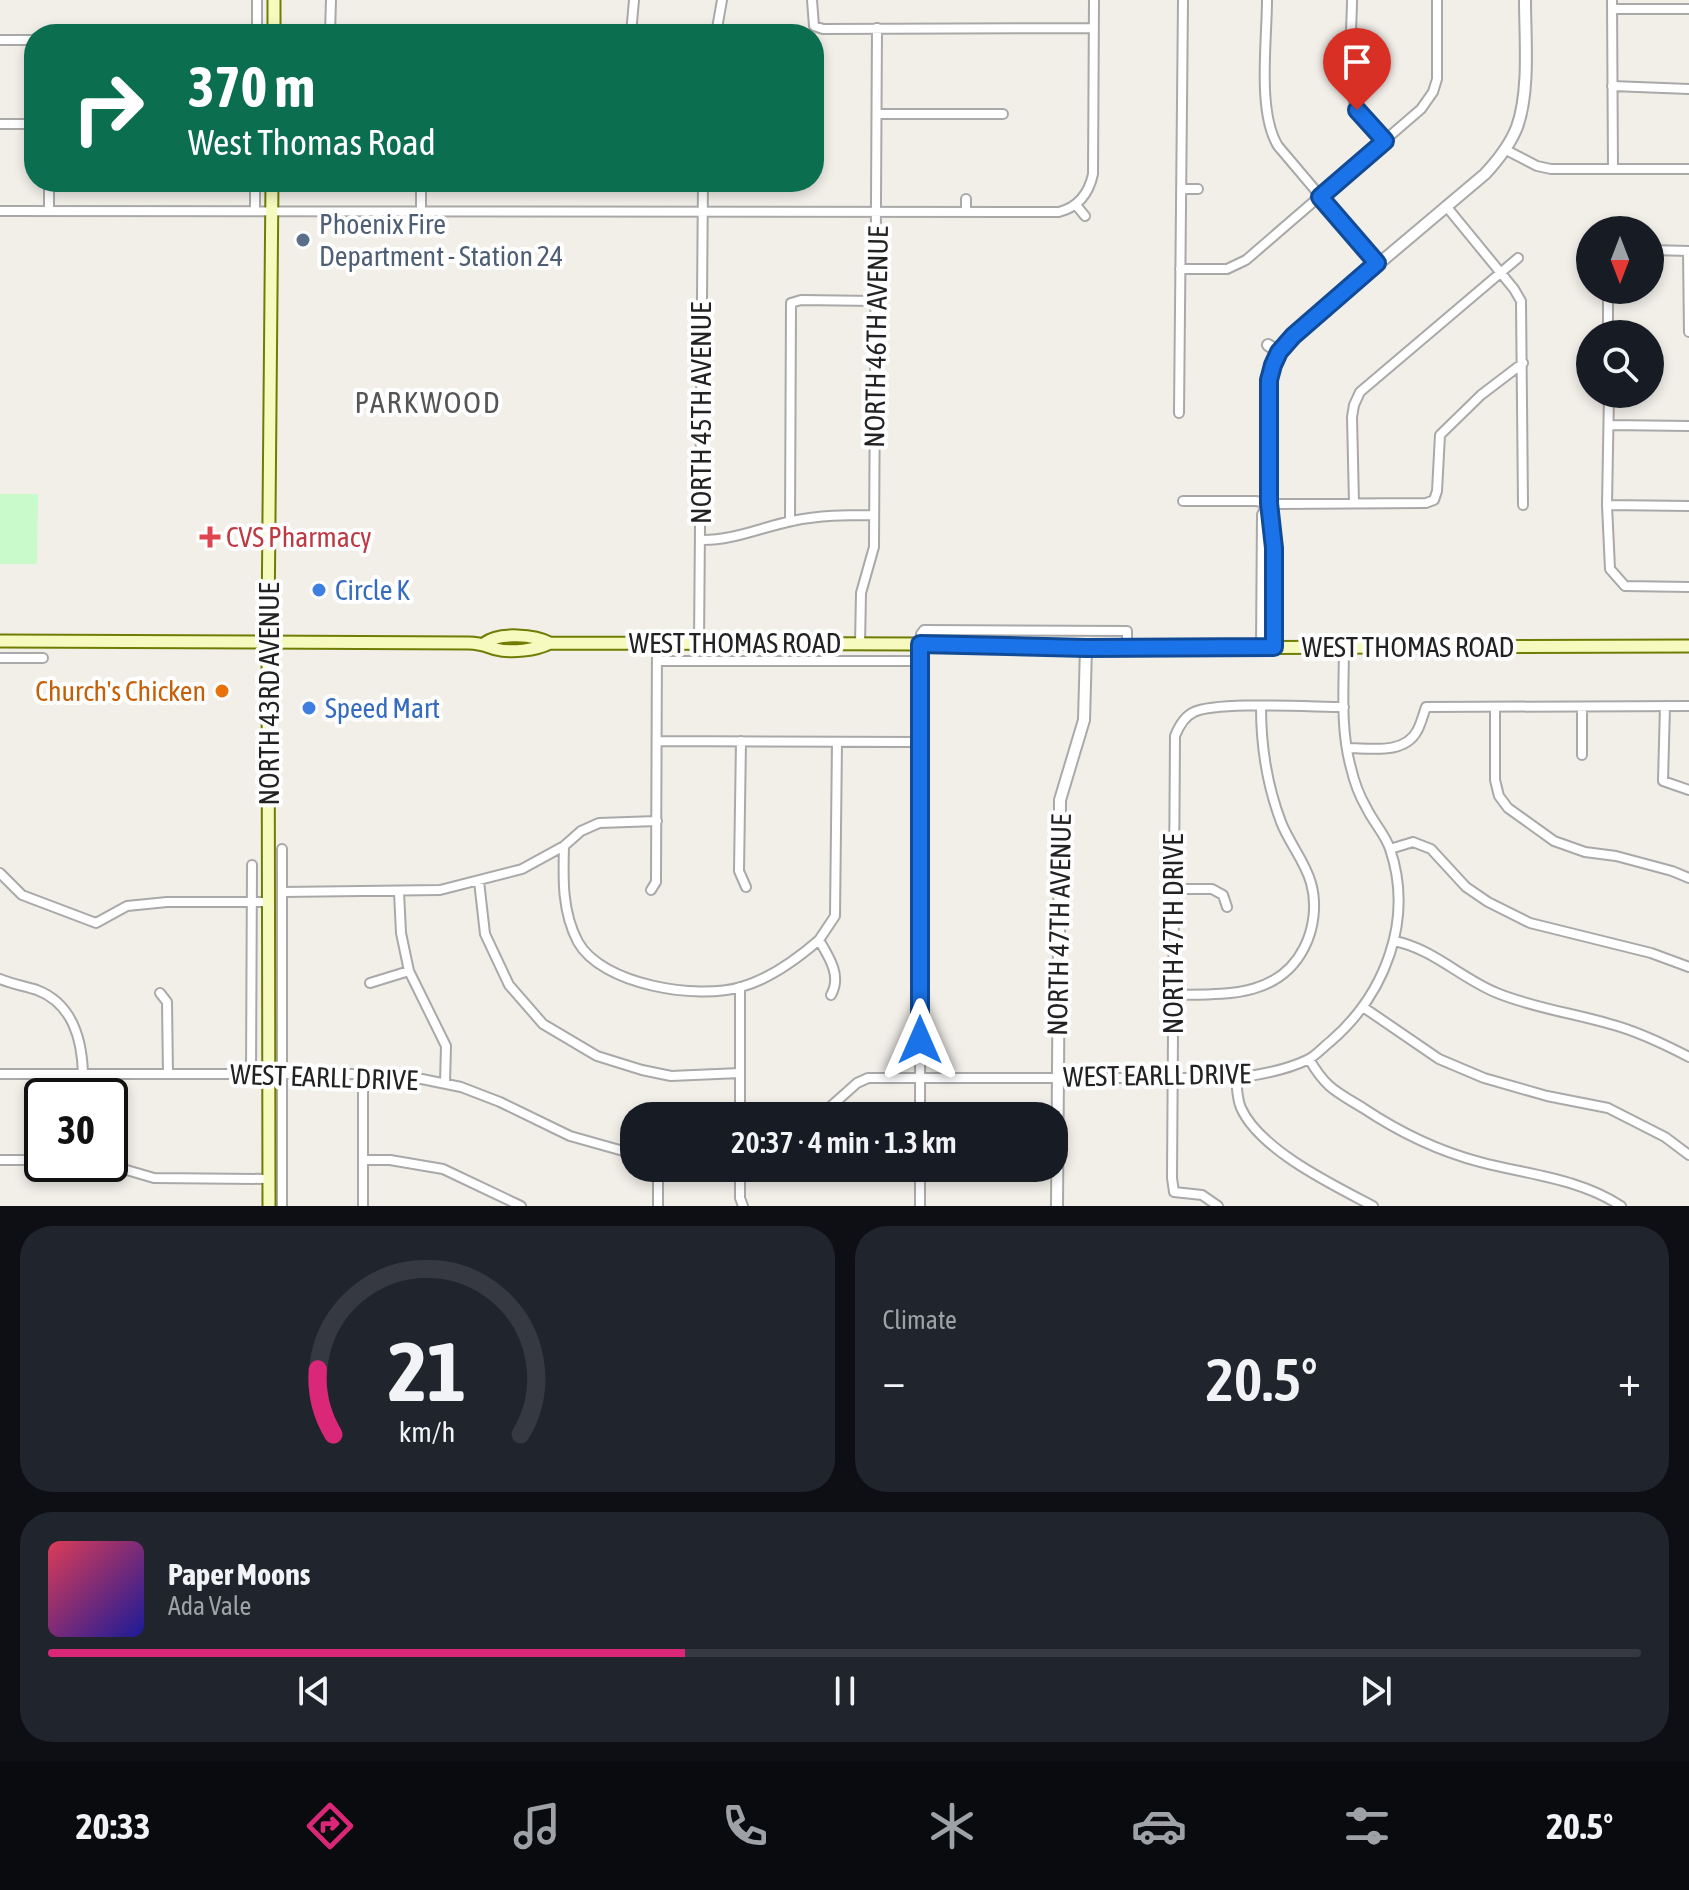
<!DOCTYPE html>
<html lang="en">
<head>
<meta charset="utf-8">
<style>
	:root { --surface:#171b24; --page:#20242c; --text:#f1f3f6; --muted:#9ea1a6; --line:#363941; --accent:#db2777 }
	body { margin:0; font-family:"Asap Condensed",sans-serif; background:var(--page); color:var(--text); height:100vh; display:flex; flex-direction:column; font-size:30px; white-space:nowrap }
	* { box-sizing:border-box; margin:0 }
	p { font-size:26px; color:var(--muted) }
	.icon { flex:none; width:44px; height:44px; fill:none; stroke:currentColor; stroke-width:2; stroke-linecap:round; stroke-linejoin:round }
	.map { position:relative; height:1206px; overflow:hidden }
	.details { display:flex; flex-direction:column; gap:20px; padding:20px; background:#0d0f14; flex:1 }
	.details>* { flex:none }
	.banner { position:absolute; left:24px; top:24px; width:800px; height:168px; border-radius:32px; box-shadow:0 4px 12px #0003; background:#0b6e4f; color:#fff; overflow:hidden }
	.needle { width:52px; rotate:180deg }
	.fabs { position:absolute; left:1576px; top:216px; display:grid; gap:16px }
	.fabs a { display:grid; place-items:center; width:88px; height:88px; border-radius:50%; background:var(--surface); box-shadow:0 4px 12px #0003; font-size:40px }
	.speed { position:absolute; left:24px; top:1078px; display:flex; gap:16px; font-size:40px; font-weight:700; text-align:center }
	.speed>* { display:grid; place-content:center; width:104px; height:104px; border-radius:50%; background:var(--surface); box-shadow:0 4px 12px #0003; line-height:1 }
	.speed .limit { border:4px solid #111; border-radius:12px; background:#fff; color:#111 }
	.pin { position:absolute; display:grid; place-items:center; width:68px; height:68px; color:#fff; margin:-82px -34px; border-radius:50% 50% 50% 0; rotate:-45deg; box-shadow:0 0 8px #0007 }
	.pin .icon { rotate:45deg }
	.me { position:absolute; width:88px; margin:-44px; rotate:0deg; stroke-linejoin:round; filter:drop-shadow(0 0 6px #0008) }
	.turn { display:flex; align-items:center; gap:28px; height:168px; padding:0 32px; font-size:36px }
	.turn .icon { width:104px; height:104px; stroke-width:2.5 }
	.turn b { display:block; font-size:56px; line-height:68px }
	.big { font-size:60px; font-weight:600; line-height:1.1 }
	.details .tile { flex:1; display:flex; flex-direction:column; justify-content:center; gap:12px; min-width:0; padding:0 28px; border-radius:32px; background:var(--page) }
	.details .dial { align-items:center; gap:0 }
	.dial svg { height:208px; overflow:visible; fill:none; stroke:var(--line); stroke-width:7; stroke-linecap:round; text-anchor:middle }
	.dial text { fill:var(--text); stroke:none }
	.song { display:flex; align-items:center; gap:24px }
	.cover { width:96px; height:96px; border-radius:12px; background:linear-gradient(135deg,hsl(350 70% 55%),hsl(240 70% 35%)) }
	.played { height:8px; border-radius:4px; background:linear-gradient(90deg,var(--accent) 40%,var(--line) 40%) }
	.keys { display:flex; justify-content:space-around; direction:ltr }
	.heat { display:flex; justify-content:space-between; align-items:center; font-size:44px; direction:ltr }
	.details .tiles { flex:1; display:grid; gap:20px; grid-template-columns:1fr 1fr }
	.tile:last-child { grid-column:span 2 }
	.trip { position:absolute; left:620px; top:1102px; width:448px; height:80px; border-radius:32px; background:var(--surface); box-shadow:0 4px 12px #0003; font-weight:600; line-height:80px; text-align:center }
	.menu { display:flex; height:128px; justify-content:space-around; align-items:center; background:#090b0e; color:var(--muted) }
	.menu .icon { width:56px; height:56px }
	.menu .active { color:var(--accent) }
	.menu b { font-size:36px; color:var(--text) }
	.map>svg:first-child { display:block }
	.park { fill:#c8facc }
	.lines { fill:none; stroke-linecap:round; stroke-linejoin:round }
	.minor-casing { stroke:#a9a9a9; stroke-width:12 }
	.tertiary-casing { stroke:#a9a9a9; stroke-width:14 }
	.secondary-casing { stroke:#707d05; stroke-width:15 }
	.minor { stroke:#fff; stroke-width:8 }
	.tertiary { stroke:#fff; stroke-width:10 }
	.secondary { stroke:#f7fabf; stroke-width:11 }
	.route-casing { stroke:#114b97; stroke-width:20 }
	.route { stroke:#1a73e8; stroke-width:14 }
	.service-dot { fill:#5c6f8a; stroke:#fff; stroke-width:3 }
	.health-dot { fill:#e0444e; stroke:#fff; stroke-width:3 }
	.shop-dot { fill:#3f7fe0; stroke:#fff; stroke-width:3 }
	.food-dot { fill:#e8710a; stroke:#fff; stroke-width:3 }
	.labels { text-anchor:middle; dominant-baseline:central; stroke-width:8; stroke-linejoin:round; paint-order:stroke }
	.service-label { font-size:28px; fill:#4e5e75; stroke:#fff; text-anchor:start }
	.street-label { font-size:28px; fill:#222; stroke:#fff }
	.health-label { font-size:28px; fill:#be3a42; stroke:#fff; text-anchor:start }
	.shop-label { font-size:28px; fill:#366cbe; stroke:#fff; text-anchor:start }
	.food-label { font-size:28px; fill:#c56008; stroke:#fff; text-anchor:end }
	.neighbourhood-label { font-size:30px; letter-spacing:2px; fill:#555; stroke:#fff }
</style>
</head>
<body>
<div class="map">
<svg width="1689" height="1206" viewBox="0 0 1689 1206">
	<rect width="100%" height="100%" fill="#f2efe9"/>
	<path class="park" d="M 0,494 L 38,494 L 37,564 L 0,564 Z"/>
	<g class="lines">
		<g class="minor-casing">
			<path id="minor" d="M 812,0 L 814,26 L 823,29 L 1093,28
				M 1267,0 C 1267,41 1257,112 1278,146 L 1377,263
				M 1352,0 C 1352,26 1346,86 1356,107 C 1362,119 1376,130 1385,141
				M 1612,0 L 1613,169
				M 1612,9 L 1689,9
				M 330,31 L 441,30
				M 537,31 L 603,31 L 633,34
				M 330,33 L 331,0
				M 257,34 L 257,0
				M 631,34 L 634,0
				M 716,34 L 722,0
				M 0,40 L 34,40
				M 1612,86 L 1689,89
				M 877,114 L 1003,114
				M 0,124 L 34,124
				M 1506,150 L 1537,166 L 1551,169 L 1689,169
				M 49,182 L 49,210
				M 1181,189 L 1198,189
				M 966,199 L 966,212
				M 1076,205 L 1085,216
				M 1446,206 L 1514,289 L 1521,301 L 1523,505
				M 0,211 L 1059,212 C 1078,207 1089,193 1093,174 L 1094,0
				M 255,211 L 255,182
				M 421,211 L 421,182
				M 1650,250 L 1689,251
				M 1688,251 L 1689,332
				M 1180,269 L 1227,269 L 1246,260 L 1421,109 L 1433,92 L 1437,79 L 1437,0
				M 1608,290 L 1608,334
				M 1609,394 L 1607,505 L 1610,569 L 1625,586 L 1689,587
				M 1179,413 L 1183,0
				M 1609,425 L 1689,426
				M 1183,501 L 1255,501 L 1279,504 L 1426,503 L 1434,500 L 1437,491 L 1440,435 L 1481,395 L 1523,363
				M 1354,503 L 1352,417 L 1354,405 L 1360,392 L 1518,258
				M 1607,505 L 1689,506
				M 790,521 L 791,303 L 801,300 L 876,301
				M 700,540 C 732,541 762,527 792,521 C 820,515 846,515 874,515
				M 699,643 L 703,182
				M 860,644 L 861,593 L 874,547 L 877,28
				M 0,658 L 43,658
				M 657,661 L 920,661
				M 1665,706 L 1663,781 L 1689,790
				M 1495,707 L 1495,780 L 1499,796 L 1508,808 L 1554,841 L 1585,852 L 1616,856 L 1672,871 L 1689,878
				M 1582,707 L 1582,755
				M 658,741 L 921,742
				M 741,741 L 739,871 L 746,887
				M 1347,748 C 1370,748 1404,755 1417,731 C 1421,724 1423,715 1426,707 L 1689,706
				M 564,846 C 563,879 562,912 578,942 C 602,985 697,1000 741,987 C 770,979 797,959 819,940
				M 282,849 L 282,1206
				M 1390,849 L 1413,842 L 1431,849 L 1466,887 L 1488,902 L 1530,923 L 1651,953 L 1689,967
				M 0,873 L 22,895 L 96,923 L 127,906 L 167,902 L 269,902
				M 479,881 L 485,934 L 509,985 L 543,1024 L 597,1056 L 642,1070 L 671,1076 L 740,1073
				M 1173,889 L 1212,889 L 1223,895 L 1227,907
				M 651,890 L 656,882 L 657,643
				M 282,892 L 440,890 L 522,869 L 564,846 L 581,831 L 599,823 L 657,821
				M 399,892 L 401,933 L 409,971 L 446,1046 L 445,1083
				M 1394,941 C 1432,948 1462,979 1497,993 C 1534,1008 1572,1013 1610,1024 C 1637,1031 1664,1044 1689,1057
				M 0,979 C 12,984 24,986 37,990 C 73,1004 82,1039 83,1074
				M 370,983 L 409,971
				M 160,993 L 167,1002 L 168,1074
				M 831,995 C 842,976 829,957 819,940 L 835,916 L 837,742
				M 1173,995 C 1222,994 1278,999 1304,948 C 1314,929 1317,904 1311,883 C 1305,861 1289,843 1281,822 C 1267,785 1261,747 1261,707
				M 1363,1007 L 1439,1059 L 1484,1078 L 1547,1096 L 1608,1108 L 1665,1137 L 1689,1155
				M 1309,1059 C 1326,1088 1335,1091 1363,1108 C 1399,1132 1438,1151 1480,1162 C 1529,1175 1578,1178 1621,1206
				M 0,1074 L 363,1074 L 412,1077 L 461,1087 L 500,1102 L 570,1136 L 634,1154
				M 251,1074 L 252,865
				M 1236,1078 C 1237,1087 1237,1099 1241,1108 C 1260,1150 1333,1185 1373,1206
				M 740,1116 L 740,987
				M 820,1116 L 857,1083 L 868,1078 L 1236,1078 C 1259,1075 1286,1070 1307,1060 C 1316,1056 1323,1047 1331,1041 C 1385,994 1414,920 1390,849 C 1385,834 1373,822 1366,807 C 1359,795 1354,781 1351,768 C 1340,729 1344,686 1344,646
				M 920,1116 L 921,634 L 924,630 L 1127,631 L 1127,648
				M 0,1160 L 42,1160
				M 364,1160 L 390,1160 L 443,1169 L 521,1206
				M 106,1164 L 154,1178 L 269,1179
				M 658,1168 L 658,1206
				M 740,1168 L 740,1198 L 743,1206
				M 363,1206 L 363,1074
				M 920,1206 L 920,1168
				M 1218,1206 L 1202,1195 L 1174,1192 L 1172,1178 L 1175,736 C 1179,726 1185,716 1194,712 C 1217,701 1313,707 1344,707"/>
		</g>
		<g class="tertiary-casing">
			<path id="tertiary" d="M 1268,345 L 1279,352
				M 1262,647 L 1263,515 L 1268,505
				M 1274,647 L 1274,548 L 1269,503 L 1269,380 C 1274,362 1280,350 1293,336 L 1485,174 C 1498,160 1510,145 1517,127 C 1530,91 1525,38 1525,0
				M 1057,1206 L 1060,800 L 1084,720 L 1086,648"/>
		</g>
		<g class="secondary-casing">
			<path id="secondary" d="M 274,34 L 274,0
				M 0,641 L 469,643 C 480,643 486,646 496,649 C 511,653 536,650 550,643
				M 485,643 C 499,632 535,635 550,643 L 920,644 L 1086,648 L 1689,646
				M 269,1206 L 268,626 L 272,182"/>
		</g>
		<use href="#minor" class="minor"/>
		<use href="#tertiary" class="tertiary"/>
		<use href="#secondary" class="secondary"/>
	</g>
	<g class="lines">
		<g class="route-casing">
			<path id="route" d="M 920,1040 L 920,644 L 1086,648 L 1274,647 L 1274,548 L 1269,503 L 1269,380 L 1273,365 L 1279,352 L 1293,336 L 1377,263 L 1320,197 L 1385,141 L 1357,110"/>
		</g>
		<use href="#route" class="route"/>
	</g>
	<circle class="service-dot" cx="303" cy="240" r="8"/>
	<path class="health-dot" d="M206 525h8v8h8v8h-8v8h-8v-8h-8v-8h8z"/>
	<g class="shop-dot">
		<circle cx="319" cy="590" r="8"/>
		<circle cx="309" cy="708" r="8"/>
	</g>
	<circle class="food-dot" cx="222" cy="691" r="8"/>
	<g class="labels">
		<g class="service-label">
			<text x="319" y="224">Phoenix Fire<tspan x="319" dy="32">Department - Station 24</tspan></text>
		</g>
		<g class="street-label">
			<text transform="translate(876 337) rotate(-89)">NORTH 46TH AVENUE</text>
			<text transform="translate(701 413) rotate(-90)">NORTH 45TH AVENUE</text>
			<text x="735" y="643">WEST THOMAS ROAD</text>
			<text x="1408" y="647">WEST THOMAS ROAD</text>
			<text transform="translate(269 694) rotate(-90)">NORTH 43RD AVENUE</text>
			<text transform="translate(1059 925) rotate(-89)">NORTH 47TH AVENUE</text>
			<text transform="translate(1173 934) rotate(-90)">NORTH 47TH DRIVE</text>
			<text transform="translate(1157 1075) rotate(-1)">WEST EARLL DRIVE</text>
			<text transform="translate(324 1077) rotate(2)">WEST EARLL DRIVE</text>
		</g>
		<g class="health-label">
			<text x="226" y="537">CVS Pharmacy</text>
		</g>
		<g class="shop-label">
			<text x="335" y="590">Circle K</text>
			<text x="325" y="708">Speed Mart</text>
		</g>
		<g class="food-label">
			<text x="206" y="691">Church's Chicken</text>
		</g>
		<g class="neighbourhood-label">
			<text x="428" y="402">PARKWOOD</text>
		</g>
	</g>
</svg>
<div class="fabs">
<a><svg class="needle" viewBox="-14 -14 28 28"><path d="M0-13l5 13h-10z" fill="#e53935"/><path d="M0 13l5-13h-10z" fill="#9ea1a6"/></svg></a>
<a><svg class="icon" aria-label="search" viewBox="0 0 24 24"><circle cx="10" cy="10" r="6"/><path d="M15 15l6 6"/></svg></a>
</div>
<div class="speed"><div class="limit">30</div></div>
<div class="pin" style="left:1357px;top:110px;background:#d93025"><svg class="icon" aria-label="arrive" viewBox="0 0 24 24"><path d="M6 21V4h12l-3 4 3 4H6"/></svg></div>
<svg class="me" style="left:920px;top:1040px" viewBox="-20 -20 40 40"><path d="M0-17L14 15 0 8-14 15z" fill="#1a73e8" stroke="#fff" stroke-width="4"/></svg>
<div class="trip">20:37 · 4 min · 1.3 km</div>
<div class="banner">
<div class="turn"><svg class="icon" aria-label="right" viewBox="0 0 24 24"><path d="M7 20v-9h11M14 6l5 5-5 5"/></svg><div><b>370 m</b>West Thomas Road</div></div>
</div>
</div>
<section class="details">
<div class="tiles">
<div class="tile dial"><svg viewBox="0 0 100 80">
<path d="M14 69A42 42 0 1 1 86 69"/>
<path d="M14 69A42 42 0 0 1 8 44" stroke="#db2777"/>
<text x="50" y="56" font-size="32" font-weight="700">21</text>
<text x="50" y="72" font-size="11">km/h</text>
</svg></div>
<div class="tile"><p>Climate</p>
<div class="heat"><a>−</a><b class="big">20.5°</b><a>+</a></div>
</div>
<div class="tile">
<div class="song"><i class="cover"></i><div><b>Paper Moons</b><p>Ada Vale</p></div></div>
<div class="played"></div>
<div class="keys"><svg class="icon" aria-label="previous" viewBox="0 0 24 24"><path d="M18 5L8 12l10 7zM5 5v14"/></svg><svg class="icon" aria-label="pause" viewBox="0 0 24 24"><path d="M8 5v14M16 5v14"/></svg><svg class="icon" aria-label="next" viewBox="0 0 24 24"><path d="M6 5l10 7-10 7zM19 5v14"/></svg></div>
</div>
</div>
</section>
<nav class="menu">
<b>20:33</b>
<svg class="icon active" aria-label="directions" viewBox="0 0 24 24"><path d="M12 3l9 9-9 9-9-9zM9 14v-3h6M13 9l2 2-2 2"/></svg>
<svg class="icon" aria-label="music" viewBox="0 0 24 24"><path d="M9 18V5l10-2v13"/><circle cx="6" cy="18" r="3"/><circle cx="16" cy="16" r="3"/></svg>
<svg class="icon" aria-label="phone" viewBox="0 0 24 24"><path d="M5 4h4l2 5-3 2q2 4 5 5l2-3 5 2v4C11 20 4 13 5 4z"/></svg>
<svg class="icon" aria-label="climate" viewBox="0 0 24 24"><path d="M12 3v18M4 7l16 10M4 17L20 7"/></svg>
<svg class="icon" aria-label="car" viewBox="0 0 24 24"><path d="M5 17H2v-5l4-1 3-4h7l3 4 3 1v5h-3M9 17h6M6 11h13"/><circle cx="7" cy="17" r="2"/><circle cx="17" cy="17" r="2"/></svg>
<svg class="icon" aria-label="filters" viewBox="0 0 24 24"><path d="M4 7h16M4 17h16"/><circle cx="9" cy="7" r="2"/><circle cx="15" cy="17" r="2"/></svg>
<b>20.5°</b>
</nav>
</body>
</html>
